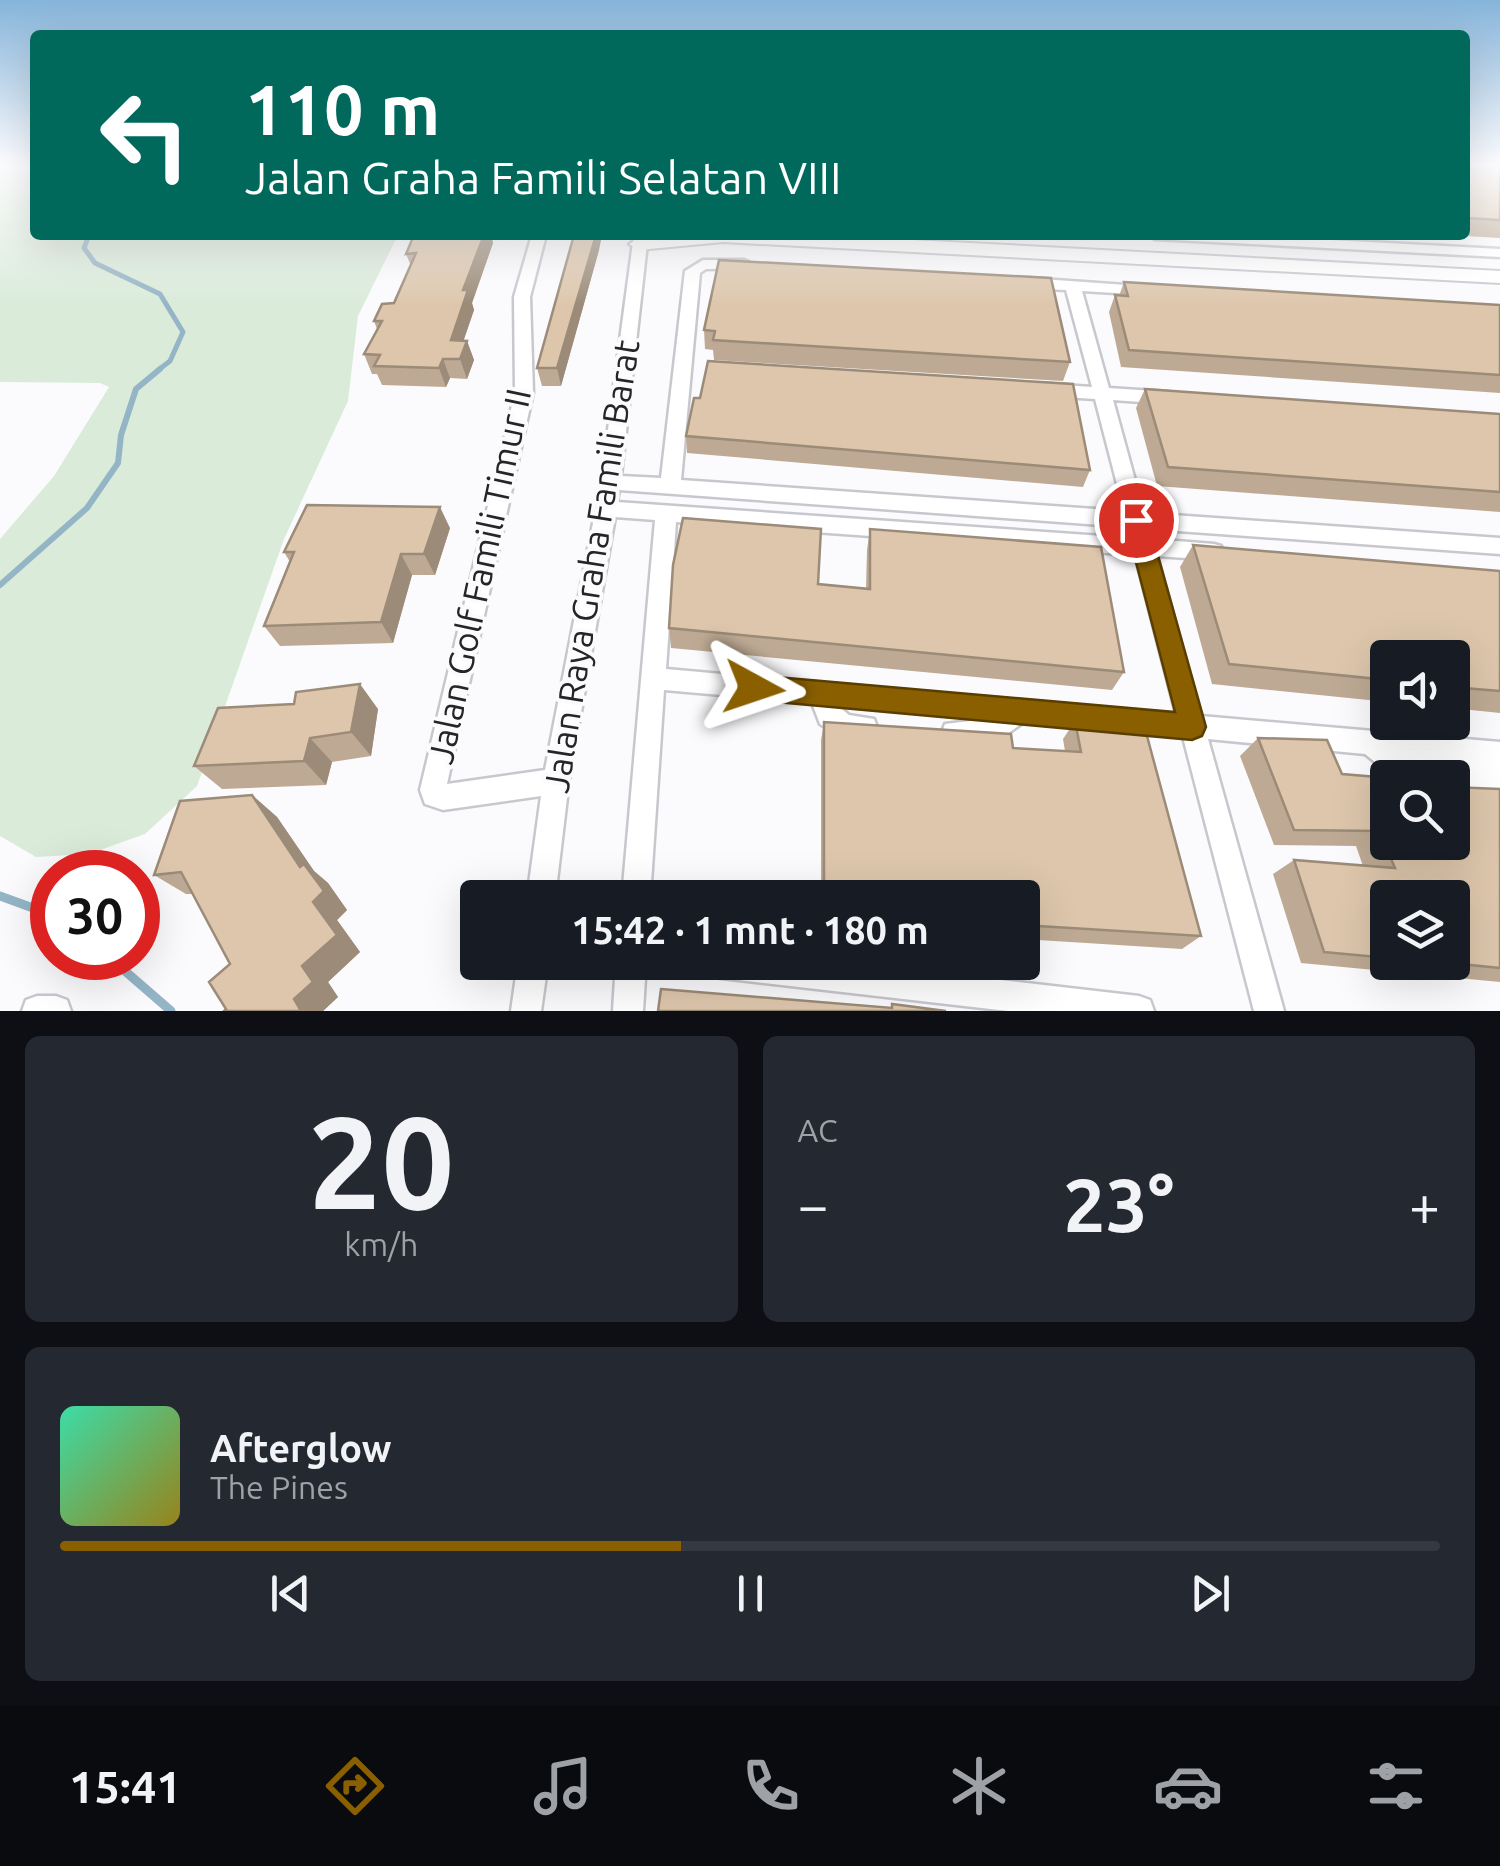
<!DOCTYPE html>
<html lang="id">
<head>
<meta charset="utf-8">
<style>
	:root { --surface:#171b24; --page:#242831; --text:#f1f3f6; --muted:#9ea1a6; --line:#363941; --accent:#895f00 }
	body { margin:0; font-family:Ubuntu,sans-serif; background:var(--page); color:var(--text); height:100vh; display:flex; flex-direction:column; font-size:38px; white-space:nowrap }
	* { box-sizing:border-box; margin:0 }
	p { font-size:32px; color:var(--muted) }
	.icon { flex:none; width:55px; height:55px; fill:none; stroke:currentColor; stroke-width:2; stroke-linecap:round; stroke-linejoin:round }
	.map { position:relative; height:1011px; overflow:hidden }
	.side { display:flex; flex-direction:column; gap:25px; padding:25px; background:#0d0f14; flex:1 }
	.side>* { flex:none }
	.top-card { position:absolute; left:30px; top:30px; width:1440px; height:210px; border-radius:10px; box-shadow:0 10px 40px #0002; background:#00695c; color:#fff; overflow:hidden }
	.buttons { position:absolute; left:1370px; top:640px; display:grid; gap:20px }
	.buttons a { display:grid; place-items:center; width:100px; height:100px; border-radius:10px; background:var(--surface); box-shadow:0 10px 40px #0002; font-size:50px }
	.speed { position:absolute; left:30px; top:850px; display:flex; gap:20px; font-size:50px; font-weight:700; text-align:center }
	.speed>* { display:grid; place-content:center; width:130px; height:130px; border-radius:50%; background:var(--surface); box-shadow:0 10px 40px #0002; line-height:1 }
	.speed .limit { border:15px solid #d22; background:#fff; color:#111 }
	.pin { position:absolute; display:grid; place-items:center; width:85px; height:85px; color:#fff; margin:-42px; border:5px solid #fff; border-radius:50%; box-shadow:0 2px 10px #0007 }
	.me { position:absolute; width:110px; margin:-55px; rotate:95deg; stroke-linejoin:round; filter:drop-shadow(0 0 8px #0008) }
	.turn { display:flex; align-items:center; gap:35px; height:210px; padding:0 50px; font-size:45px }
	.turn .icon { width:130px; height:130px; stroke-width:2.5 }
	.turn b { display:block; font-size:70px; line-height:85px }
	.big { font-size:75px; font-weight:700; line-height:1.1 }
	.side .widget { flex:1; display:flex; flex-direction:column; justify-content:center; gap:15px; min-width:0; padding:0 35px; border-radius:15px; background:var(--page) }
	.side .dial { align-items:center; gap:0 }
	.dial b { font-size:130px; line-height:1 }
	.song { display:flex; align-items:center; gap:30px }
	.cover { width:120px; height:120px; border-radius:15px; background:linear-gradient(135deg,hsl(160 70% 55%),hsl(50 70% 35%)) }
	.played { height:10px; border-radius:5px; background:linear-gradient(90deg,var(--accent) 45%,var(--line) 45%) }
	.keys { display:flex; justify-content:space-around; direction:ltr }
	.heat { display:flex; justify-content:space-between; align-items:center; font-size:55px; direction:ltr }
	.side .tiles { flex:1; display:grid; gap:25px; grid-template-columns:1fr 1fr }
	.widget:last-child { grid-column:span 2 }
	.trip { position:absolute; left:460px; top:880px; width:580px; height:100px; border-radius:10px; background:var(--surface); box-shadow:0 10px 40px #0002; font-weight:700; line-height:100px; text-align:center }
	.menu { display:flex; height:160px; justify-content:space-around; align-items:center; background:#090b0e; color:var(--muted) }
	.menu .icon { width:70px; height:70px }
	.menu .active { color:var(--accent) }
	.menu b { font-size:45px; color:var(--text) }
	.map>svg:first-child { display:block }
	.green { fill:#daebda }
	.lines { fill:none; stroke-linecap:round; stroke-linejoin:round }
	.stream-far2 { stroke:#94b5c6; stroke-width:5 }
	.stream-far1 { stroke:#94b5c6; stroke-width:6 }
	.stream { stroke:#94b5c6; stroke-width:9 }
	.street-casing { stroke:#c8c7cd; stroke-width:5 }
	.secondary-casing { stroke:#c8c7cd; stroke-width:4 }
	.street { fill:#fff; fill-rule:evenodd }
	.secondary { fill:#fff; fill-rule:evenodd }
	.wall { fill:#beaa94; fill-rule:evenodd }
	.shaded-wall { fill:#9b8b78 }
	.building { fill:#ddc6ac; stroke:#9b8b78; stroke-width:2.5 }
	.route { fill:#895f00; stroke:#593e00; stroke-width:2.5 }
	.labels { text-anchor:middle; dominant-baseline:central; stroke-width:8; stroke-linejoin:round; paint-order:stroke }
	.street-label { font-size:35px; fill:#252426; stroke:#fbfbfe }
</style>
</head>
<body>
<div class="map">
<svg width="1500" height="1011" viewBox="0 0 1500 1011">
	<rect width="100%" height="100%" fill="#fbfbfe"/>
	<path class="green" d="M 0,164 L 35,164 L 35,235 L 398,235 L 358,316 L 348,401 L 284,539 L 197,786 L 145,834 L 89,854 L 36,857 L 0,836 L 0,539 L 54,476 L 109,387 L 100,383 L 0,382 Z"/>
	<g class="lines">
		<path class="stream-far2" d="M 89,235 L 84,248 L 95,263 L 160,294 L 183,332 L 170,361 L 157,371"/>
		<path class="stream-far1" d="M 0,585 L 87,508 L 118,463 L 121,435 L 136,389 L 160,369"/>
		<path class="stream" d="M 0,896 L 52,915
			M 110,958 L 171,1011"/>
		<g class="street-casing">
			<path id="street" d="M 532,235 L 546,235 L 530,297 L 533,393 L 447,784 L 545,770 L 601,482 L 634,235 L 648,235 L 621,476 L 661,478 L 685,271 L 703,260 L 744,260 L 749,262 L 749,268 L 706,269 L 700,273 L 681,480 L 1124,511 L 1095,399 L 1048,396 L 1039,390 L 1048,384 L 1092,387 L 1066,290 L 1028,288 L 1020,283 L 1028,278 L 1154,287 L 1154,293 L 1149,295 L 1082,291 L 1109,388 L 1169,392 L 1178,398 L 1169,404 L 1113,400 L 1144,513 L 1500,538 L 1500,554 L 1149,529 L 1152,539 L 1214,544 L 1221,546 L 1224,552 L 1221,558 L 1214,560 L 1157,556 L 1201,716 L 1500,742 L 1500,789 L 1452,786 L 1452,778 L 1395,778 L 1365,754 L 1208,739 L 1284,1011 L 1254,1011 L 1183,737 L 1024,722 L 997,741 L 954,744 L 945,740 L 942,732 L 945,724 L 986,719 L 837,705 L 849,715 L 874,719 L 877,727 L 874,735 C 854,743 837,735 820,724 L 812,703 L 664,690 L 650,898 L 622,898 L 655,520 L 615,517 L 569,781 L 555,898 L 527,898 L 541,796 L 443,810 L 425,804 L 420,790 L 515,393 L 514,297 ZM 619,490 L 1128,527 L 1131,538 L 617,502 ZM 676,522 L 1135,555 L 1176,714 L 666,669 Z
				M 1148,235 L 1238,235 L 1500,249 L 1500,257 L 1155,239 Z
				M 518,962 L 548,962 L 541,1011 L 511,1011 Z
				M 616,962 L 646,962 L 643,1011 L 613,1011 Z
				M 698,962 L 847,962 L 1139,996 L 1150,1000 L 1154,1011 L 1008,1011 L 713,977 L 703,972 Z
				M 37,996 L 56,996 L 67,1000 L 71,1011 L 22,1011 L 26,1000 Z"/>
		</g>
		<g class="secondary-casing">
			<path id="secondary" d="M 671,235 L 817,235 L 1500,271 L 1500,283 L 723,242 L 639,250 L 629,244 L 639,238 Z"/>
		</g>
		<use href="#street" class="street"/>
		<use href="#secondary" class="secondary"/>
	</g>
	<path class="wall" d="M 1465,164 L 1500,164 L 1500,238 L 1448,235 L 1465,235 Z
		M 414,235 L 491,235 L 493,243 L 472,303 L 474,310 L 463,341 L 467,341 L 474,360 L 467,379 L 450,378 L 446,387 L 382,385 L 377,374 L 372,374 L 364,354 L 377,329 L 374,321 L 394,303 L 411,266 L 406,254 Z
		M 599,250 L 561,386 L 542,386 L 537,368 Z
		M 1124,282 L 1500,305 L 1500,393 L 1121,367 L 1109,312 L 1115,295 L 1119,296 Z
		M 704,330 L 1070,362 L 1063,381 L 714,360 L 713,350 L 705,349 Z
		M 1145,389 L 1500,414 L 1500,512 L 1157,486 L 1136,408 Z
		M 686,436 L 1090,470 L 1083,487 L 687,453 Z
		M 450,528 L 435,575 L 412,575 L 393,643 L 280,646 L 264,626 L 290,562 L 284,552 Z
		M 870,529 L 1124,672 L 1112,690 L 671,648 L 669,628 L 818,584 L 866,588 L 867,550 Z
		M 1193,545 L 1500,571 L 1500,713 L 1452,708 L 1452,658 L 1388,658 L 1388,702 L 1212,684 L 1180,567 Z
		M 378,709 L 371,756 L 332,762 L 326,785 L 222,789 L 194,766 Z
		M 1075,721 L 1201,936 L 1182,949 L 1022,939 L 1022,898 L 821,898 L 821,740 L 824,722 L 1013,748 L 1065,751 L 1063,739 Z
		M 1258,738 L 1342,774 L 1388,842 L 1500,789 L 1500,982 L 1301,963 L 1273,874 L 1294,860 L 1363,866 L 1356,846 L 1274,845 L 1240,756 ZM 1388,898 L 1452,962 L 1388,962 Z
		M 252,795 L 277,817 L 314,871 L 328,883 L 347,910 L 337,920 L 360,952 L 328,982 L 338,997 L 323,1011 L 224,1011 L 226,1009 L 230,964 L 192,894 L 186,894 L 154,875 Z"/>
	<path class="shaded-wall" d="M 484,235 L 491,235 L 493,243 L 472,303 L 474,310 L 457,360 L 451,340 L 463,290 Z
		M 596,235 L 602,235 L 599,250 L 561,386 L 557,368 Z
		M 467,341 L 474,360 L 467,379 L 460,359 Z
		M 443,359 L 450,378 L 446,387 L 439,368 Z
		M 440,507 L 450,528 L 435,575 L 424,554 Z
		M 401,554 L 412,575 L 393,643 L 381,622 Z
		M 360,684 L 378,709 L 371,756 L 351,732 Z
		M 310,738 L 332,762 L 326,785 L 304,761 Z
		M 252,795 L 277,817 L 314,871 L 328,883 L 347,910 L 337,920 L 360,952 L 328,982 L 338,997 L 323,1011 L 301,1011 L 294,999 L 302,966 L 313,902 L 300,867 Z"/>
	<path class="building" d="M 1465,164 L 1500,164 L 1500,220 L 1465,218 Z
		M 414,235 L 484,235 L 463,290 L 468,290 L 451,340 L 467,341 L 460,359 L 443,359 L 439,368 L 374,366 L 380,355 L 364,354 L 382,321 L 374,321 L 382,304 L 394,303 L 416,253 L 406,254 Z
		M 574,235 L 596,235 L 557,368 L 537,368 Z
		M 719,260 L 1051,278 L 1070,362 L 713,340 L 715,331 L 704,330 Z
		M 1124,282 L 1500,305 L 1500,375 L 1129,350 L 1115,295 L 1128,296 Z
		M 708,361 L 1073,384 L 1090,470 L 686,436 L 694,398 L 700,398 Z
		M 1145,389 L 1500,414 L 1500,492 L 1168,467 Z
		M 307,505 L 440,507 L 424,554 L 401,554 L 381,622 L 264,626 L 294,552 L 284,552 Z
		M 683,518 L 821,529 L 818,584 L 870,589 L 870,529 L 1101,547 L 1124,672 L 669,628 L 673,565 Z
		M 1193,545 L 1500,571 L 1500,691 L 1452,687 L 1452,658 L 1388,658 L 1388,680 L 1229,664 Z
		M 360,684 L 351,732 L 310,738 L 304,761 L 194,766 L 218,708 L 294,704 L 296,692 Z
		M 1075,721 L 1144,725 L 1201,936 L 1022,925 L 1022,898 L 824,898 L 824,722 L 1011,734 L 1013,748 L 1081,752 Z
		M 1258,738 L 1327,740 L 1342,774 L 1390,778 L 1388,778 L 1388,842 L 1452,842 L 1452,787 L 1500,789 L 1500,968 L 1441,962 L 1452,962 L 1452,898 L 1388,898 L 1388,958 L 1324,952 L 1294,860 L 1395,868 L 1379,831 L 1294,830 Z
		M 252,795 L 300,867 L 304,864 L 324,891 L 313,902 L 337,935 L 302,966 L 313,982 L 294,999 L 301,1011 L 224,1011 L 226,1009 L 209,982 L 230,964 L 181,872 L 154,875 L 180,801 Z
		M 661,989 L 892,1008 L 892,1004 L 946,1011 L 658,1011 Z"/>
	<linearGradient id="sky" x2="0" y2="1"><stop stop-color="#86b4da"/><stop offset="0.54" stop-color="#fdfdff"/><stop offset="1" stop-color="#fdfdff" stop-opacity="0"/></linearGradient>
	<rect width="1500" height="305" fill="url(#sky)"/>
	<path class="route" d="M 1136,511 L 1148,520 L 1206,727 L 1202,736 L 1192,740 L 754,700 L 744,696 L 740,688 L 744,679 L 754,675 L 1175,712 L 1125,520 Z"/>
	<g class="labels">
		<g class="street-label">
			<text transform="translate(591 566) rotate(-81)">Jalan Raya Graha Famili Barat</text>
			<text transform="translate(479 576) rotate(-78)">Jalan Golf Famili Timur II</text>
		</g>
	</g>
</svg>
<div class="buttons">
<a><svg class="icon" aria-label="sound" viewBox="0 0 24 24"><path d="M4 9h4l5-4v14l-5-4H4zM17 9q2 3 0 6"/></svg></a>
<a><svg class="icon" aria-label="search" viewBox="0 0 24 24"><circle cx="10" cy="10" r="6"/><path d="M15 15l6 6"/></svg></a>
<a><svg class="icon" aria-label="layers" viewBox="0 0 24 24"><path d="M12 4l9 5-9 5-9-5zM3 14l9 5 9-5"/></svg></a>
</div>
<div class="speed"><div class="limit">30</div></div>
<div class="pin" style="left:1136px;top:520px;background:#d93025"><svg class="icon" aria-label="arrive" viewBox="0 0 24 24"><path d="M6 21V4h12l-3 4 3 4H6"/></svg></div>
<svg class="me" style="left:754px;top:688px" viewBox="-20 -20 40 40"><path d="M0-17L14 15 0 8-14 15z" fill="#895f00" stroke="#fff" stroke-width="4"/></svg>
<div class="trip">15:42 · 1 mnt · 180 m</div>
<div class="top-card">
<div class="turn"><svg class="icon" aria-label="left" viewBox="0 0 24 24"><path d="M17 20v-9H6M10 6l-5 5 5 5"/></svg><div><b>110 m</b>Jalan Graha Famili Selatan VIII</div></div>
</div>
</div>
<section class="side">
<div class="tiles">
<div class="widget dial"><b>20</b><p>km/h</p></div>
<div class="widget"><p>AC</p>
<div class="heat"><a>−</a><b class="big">23°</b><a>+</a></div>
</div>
<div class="widget">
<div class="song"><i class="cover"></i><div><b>Afterglow</b><p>The Pines</p></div></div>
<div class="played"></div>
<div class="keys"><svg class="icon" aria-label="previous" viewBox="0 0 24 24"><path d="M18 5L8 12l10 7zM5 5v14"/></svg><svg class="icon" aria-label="pause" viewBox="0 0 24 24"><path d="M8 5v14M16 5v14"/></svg><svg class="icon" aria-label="next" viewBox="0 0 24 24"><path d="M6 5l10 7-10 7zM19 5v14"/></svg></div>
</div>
</div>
</section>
<nav class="menu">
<b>15:41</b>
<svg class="icon active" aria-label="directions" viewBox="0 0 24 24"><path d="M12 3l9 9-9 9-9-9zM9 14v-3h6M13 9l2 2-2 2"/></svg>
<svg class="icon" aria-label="music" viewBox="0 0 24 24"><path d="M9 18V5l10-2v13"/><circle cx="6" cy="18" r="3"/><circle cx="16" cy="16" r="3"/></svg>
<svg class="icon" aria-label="phone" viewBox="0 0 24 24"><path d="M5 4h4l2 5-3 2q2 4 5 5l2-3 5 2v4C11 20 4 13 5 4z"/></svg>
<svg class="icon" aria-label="climate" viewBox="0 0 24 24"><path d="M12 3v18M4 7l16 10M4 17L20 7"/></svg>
<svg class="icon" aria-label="car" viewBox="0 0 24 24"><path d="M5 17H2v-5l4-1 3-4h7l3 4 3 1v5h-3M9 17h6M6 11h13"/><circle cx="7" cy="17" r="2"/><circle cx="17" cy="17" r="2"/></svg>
<svg class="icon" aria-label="filters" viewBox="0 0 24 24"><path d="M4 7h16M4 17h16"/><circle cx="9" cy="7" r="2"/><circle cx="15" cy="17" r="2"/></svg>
</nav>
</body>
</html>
